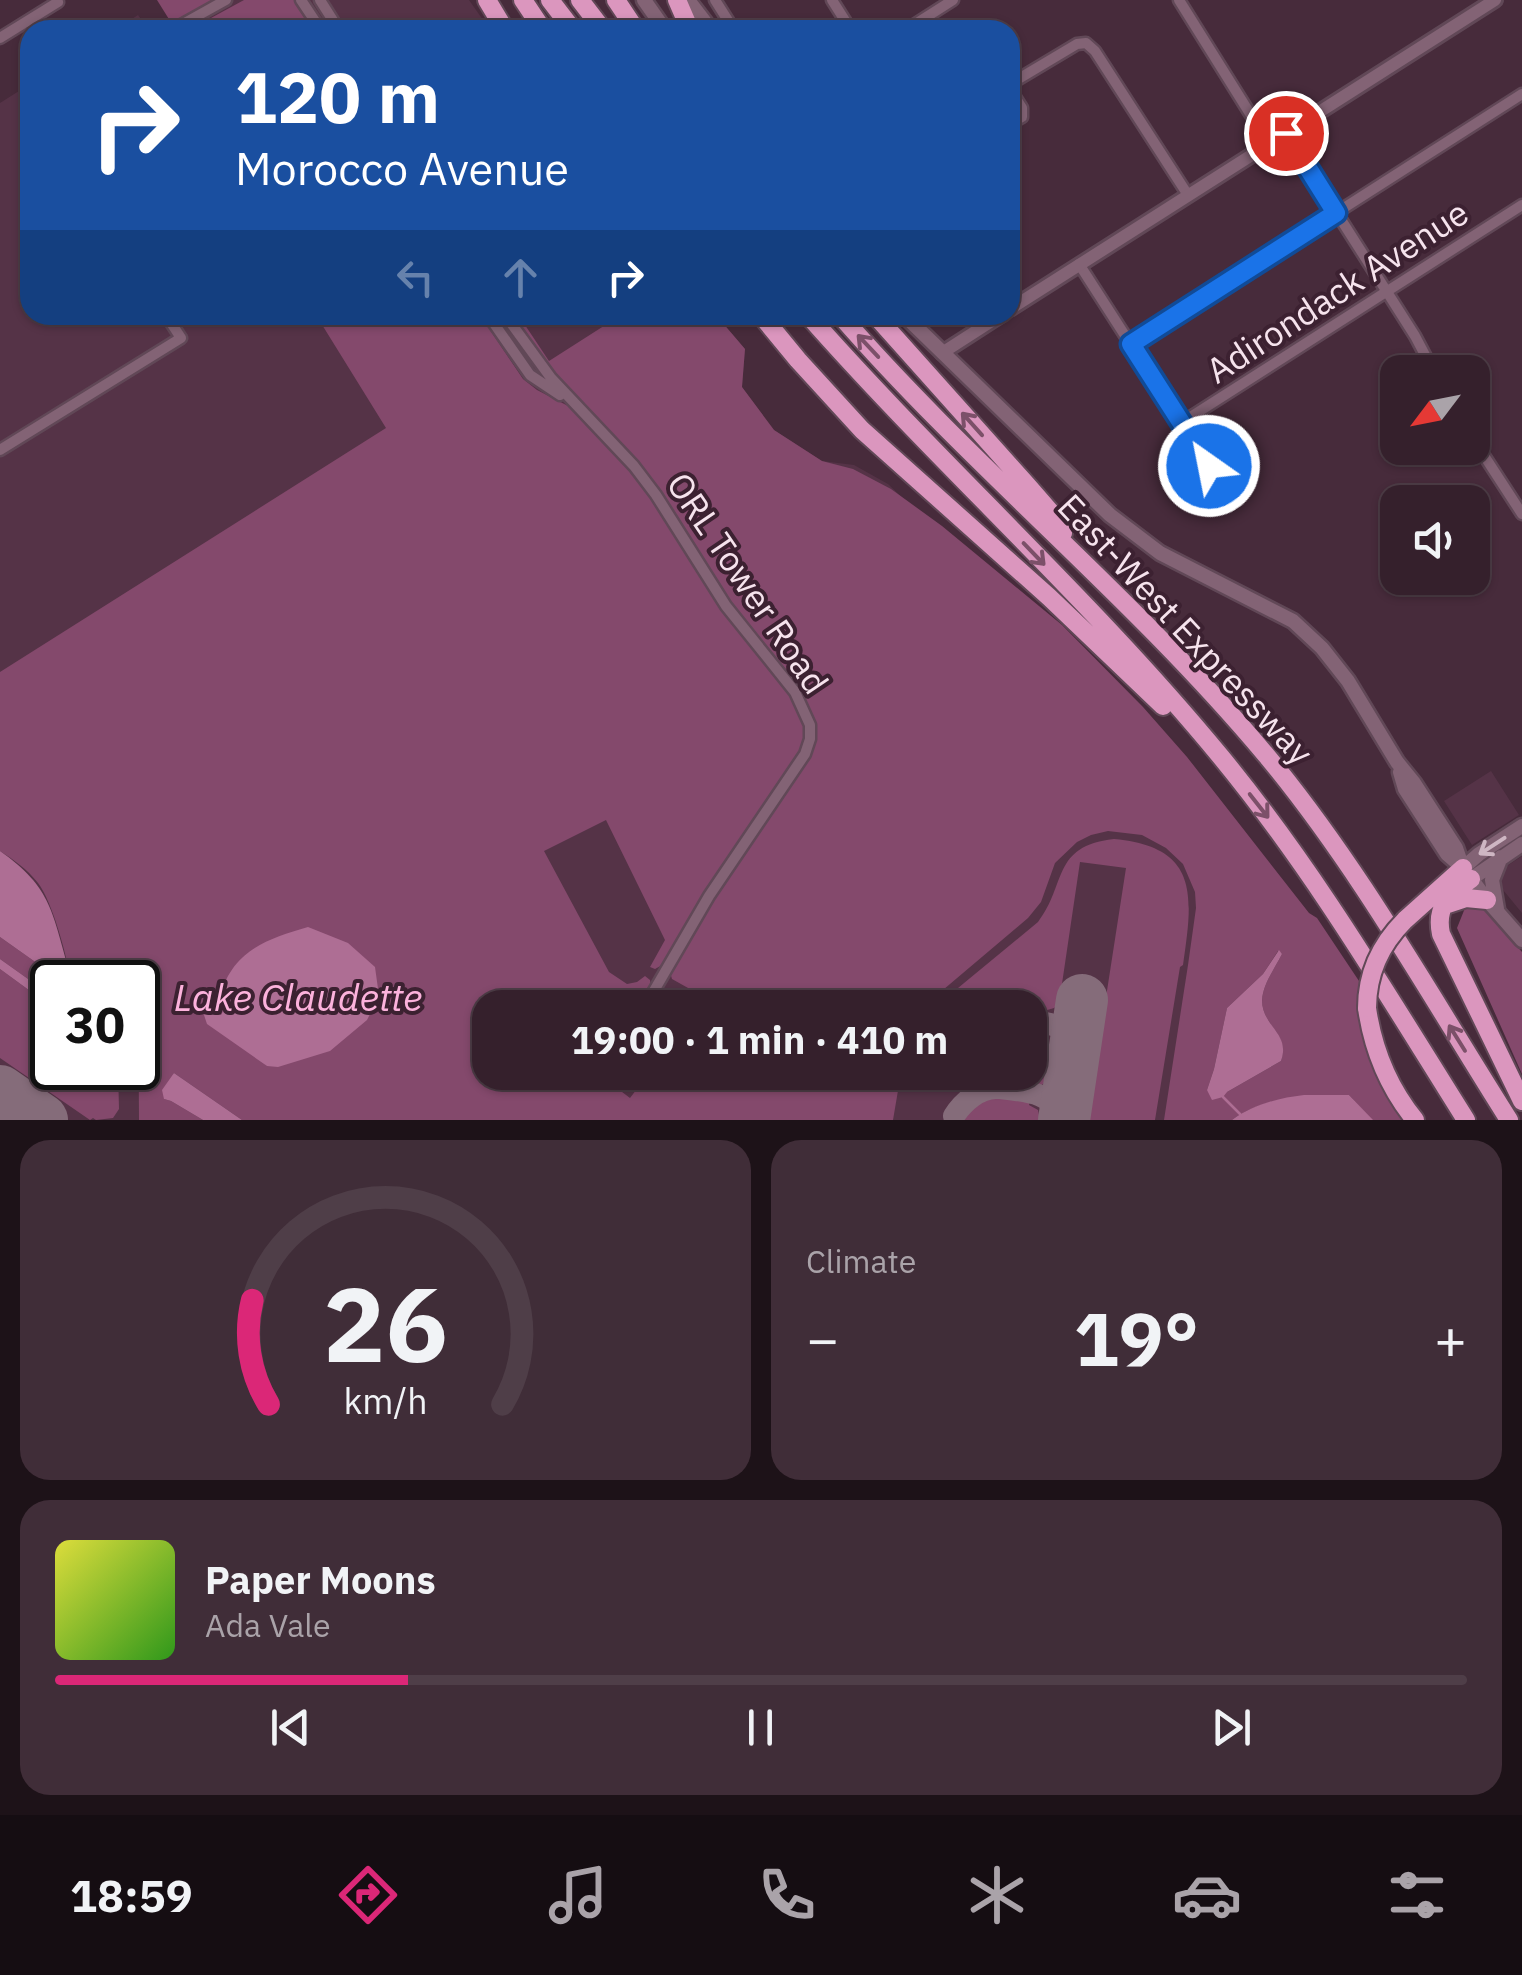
<!DOCTYPE html>
<html lang="en">
<head>
<meta charset="utf-8">
<style>
	:root { --surface:#35202c; --page:#402d38; --text:#f1f3f6; --muted:#aaa3a9; --line:#4f3e48; --accent:#db2777 }
	body { margin:0; font-family:"IBM Plex Sans",sans-serif; background:var(--page); color:var(--text); height:100vh; display:flex; flex-direction:column; font-size:38px; white-space:nowrap }
	* { box-sizing:border-box; margin:0 }
	p { font-size:32px; color:var(--muted) }
	.icon { flex:none; width:55px; height:55px; fill:none; stroke:currentColor; stroke-width:2; stroke-linecap:round; stroke-linejoin:round }
	.map { position:relative; height:1120px; overflow:hidden }
	.panel { display:flex; flex-direction:column; gap:20px; padding:20px; background:#1d1218; flex:1 }
	.panel>* { flex:none }
	.guide { position:absolute; left:20px; top:20px; width:1000px; height:305px; border-radius:30px; box-shadow:0 2px 8px #0004,0 0 0 2px var(--line); background:#1a4fa0; color:#fff; overflow:hidden }
	.needle { width:65px; rotate:238deg }
	.buttons { position:absolute; left:1380px; top:355px; display:grid; gap:20px }
	.buttons a { display:grid; place-items:center; width:110px; height:110px; border-radius:20px; background:var(--surface); box-shadow:0 2px 8px #0004,0 0 0 2px var(--line); font-size:50px }
	.speed { position:absolute; left:30px; top:960px; display:flex; gap:20px; font-size:50px; font-weight:700; text-align:center }
	.speed>* { display:grid; place-content:center; width:130px; height:130px; border-radius:50%; background:var(--surface); box-shadow:0 2px 8px #0004,0 0 0 2px var(--line); line-height:1 }
	.speed .limit { border:5px solid #111; border-radius:15px; background:#fff; color:#111 }
	.pin { position:absolute; display:grid; place-items:center; width:85px; height:85px; color:#fff; margin:-42px; border:5px solid #fff; border-radius:50%; box-shadow:0 2px 10px #0007 }
	.me { position:absolute; width:110px; margin:-55px; rotate:327deg; stroke-linejoin:round; filter:drop-shadow(0 0 8px #0008) }
	.turn { display:flex; align-items:center; gap:35px; height:210px; padding:0 50px; font-size:45px }
	.turn .icon { width:130px; height:130px; stroke-width:2.5 }
	.turn b { display:block; font-size:70px; line-height:85px }
	.lanes { display:flex; align-items:center; height:95px; padding:0 50px; background:#0003; justify-content:center; gap:50px; direction:ltr }
	.lanes .off { opacity:.35 }
	.big { font-size:75px; font-weight:700; line-height:1.1 }
	.panel .tile { flex:1; display:flex; flex-direction:column; justify-content:center; gap:15px; min-width:0; padding:0 35px; border-radius:30px; background:var(--page) }
	.panel .dial { align-items:center; gap:0 }
	.dial svg { height:260px; overflow:visible; fill:none; stroke:var(--line); stroke-width:7; stroke-linecap:round; text-anchor:middle }
	.dial text { fill:var(--text); stroke:none }
	.song { display:flex; align-items:center; gap:30px }
	.cover { width:120px; height:120px; border-radius:15px; background:linear-gradient(135deg,hsl(60 70% 55%),hsl(110 70% 35%)) }
	.played { height:10px; border-radius:5px; background:linear-gradient(90deg,var(--accent) 25%,var(--line) 25%) }
	.keys { display:flex; justify-content:space-around; direction:ltr }
	.heat { display:flex; justify-content:space-between; align-items:center; font-size:55px; direction:ltr }
	.panel .tiles { flex:1; display:grid; gap:20px; grid-template-columns:1fr 1fr }
	.tile:last-child { grid-column:span 2 }
	.trip { position:absolute; left:472px; top:990px; width:575px; height:100px; border-radius:30px; background:var(--surface); box-shadow:0 2px 8px #0004,0 0 0 2px var(--line); font-weight:700; line-height:100px; text-align:center }
	.tabs { display:flex; height:160px; justify-content:space-around; align-items:center; background:#150d12; color:var(--muted) }
	.tabs .icon { width:70px; height:70px }
	.tabs .on { color:var(--accent) }
	.tabs b { font-size:45px; color:var(--text) }
	.map>svg:first-child { display:block }
	.built { fill:#553347; fill-rule:evenodd }
	.green { fill:#84496c; fill-rule:evenodd }
	.water { fill:#ae6e94 }
	.lines { fill:none; stroke-linecap:round; stroke-linejoin:round }
	.stream { stroke:#ae6e94; stroke-width:2.5 }
	.taxiway { stroke:#856c7a; stroke-width:22 }
	.runway { stroke:#856c7a; stroke-width:52 }
	.minor-casing { stroke:#614857; stroke-width:15 }
	.tertiary-casing { stroke:#614857; stroke-width:18 }
	.secondary-casing { stroke:#614857; stroke-width:19 }
	.motorway-casing { stroke:#614857; stroke-width:22 }
	.minor { stroke:#836375; stroke-width:10 }
	.tertiary { stroke:#836375; stroke-width:12 }
	.secondary { stroke:#836375; stroke-width:14 }
	.motorway { stroke:#db96be; stroke-width:18 }
	.motorway-bridge-casing { stroke:#614857; stroke-width:22; stroke-linecap:butt }
	.motorway-bridge { stroke:#db96be; stroke-width:18 }
	.oneway { stroke:#7c5069 }
	.oneway2 { stroke:#ceb6c3 }
	.route-casing { stroke:#114b97; stroke-width:25 }
	.route { stroke:#1a73e8; stroke-width:18 }
	.labels { text-anchor:middle; dominant-baseline:central; stroke-width:8; stroke-linejoin:round; paint-order:stroke }
	.street-label { font-size:35px; fill:#f6e3ed; stroke:#3c2131 }
	.water-label { font-size:38px; font-style:italic; fill:#fcb2dc; stroke:#3c2131 }
</style>
</head>
<body>
<div class="map">
<svg width="1522" height="1120" viewBox="0 0 1522 1120">
	<rect width="100%" height="100%" fill="#472b3b"/>
	<path class="built" d="M 200,0 L 469,0 L 490,30 L 115,30 L 138,15 L 148,29 Z
		M 30,84 L 30,315 L 716,315 L 745,349 L 742,387 L 774,430 L 822,461 L 854,465 L 888,484 L 937,531 L 1062,625 L 1162,731 L 1376,1120 L 0,1120 L 0,103 ZM 52,982 L 138,982 L 138,1068 L 52,1068 ZM 490,1008 L 1030,1008 L 1030,1072 L 490,1072 Z
		M 1491,771 L 1519,815 L 1472,845 L 1444,801 Z
		M 1522,856 L 1522,913 L 1499,885 L 1504,868 Z"/>
	<path class="green" d="M 157,0 L 212,0 L 172,24 Z
		M 244,0 L 296,0 L 315,30 L 238,30 L 236,27 L 226,30 L 223,26 L 216,30 L 189,30 Z
		M 316,315 L 480,315 L 523,379 L 537,390 L 572,408 L 631,471 L 651,495 L 728,617 L 795,700 L 804,719 L 806,731 L 800,756 L 706,892 L 664,964 L 655,969 L 650,967 L 665,940 L 606,820 L 544,851 L 609,972 L 627,984 L 637,982 L 645,976 L 650,980 L 651,987 L 639,1007 L 490,1008 L 490,1072 L 597,1073 L 630,1098 L 643,1081 L 632,1073 L 901,1073 L 893,1120 L 242,1120 L 174,1073 L 164,1099 L 171,1101 L 203,1120 L 139,1120 L 138,982 L 52,982 L 52,996 L 0,959 L 0,937 L 55,976 L 70,976 C 66,953 52,901 38,883 C 27,869 14,860 0,851 L 0,672 L 386,428 ZM 227,1003 L 267,1066 L 210,1011 L 221,1016 Z
		M 621,315 L 716,315 L 745,349 L 742,387 L 774,430 L 822,461 L 853,469 L 891,489 L 942,526 L 1062,625 L 1143,707 L 1187,757 L 1309,913 L 1317,918 L 1361,984 L 1405,1120 L 1372,1120 L 1349,1095 C 1309,1095 1265,1096 1232,1120 L 1164,1120 L 1188,965 L 1196,908 L 1195,892 L 1183,864 L 1166,848 L 1142,835 L 1108,831 L 1091,835 L 1077,842 L 1055,863 L 1041,902 L 1028,918 L 937,995 L 915,1007 L 786,1007 L 697,993 L 672,979 L 670,972 L 718,891 L 809,756 L 814,727 L 810,710 L 802,694 L 742,622 L 662,498 L 557,381 L 519,328 L 519,316 L 549,361 ZM 1278,951 L 1282,954 C 1275,968 1263,984 1262,1000 C 1262,1027 1290,1032 1281,1061 L 1227,1092 L 1207,1090 L 1214,1069 L 1227,1008 L 1263,974 Z
		M 1114,839 C 1200,847 1193,896 1183,965 L 1180,967 L 1155,1120 L 1087,1120 L 1126,868 L 1080,862 L 1059,1004 L 1054,1008 L 1044,1011 L 1043,1015 L 1030,1013 L 1030,1008 L 935,1007 L 1038,922 C 1067,885 1051,846 1114,839 Z
		M 1467,903 L 1482,907 L 1522,952 L 1522,1074 L 1457,928 Z
		M 0,969 L 52,1007 L 52,1068 L 118,1068 L 119,1109 L 113,1118 L 96,1120 L 93,1118 L 90,1120 L 0,1058 Z
		M 668,989 L 690,1000 L 728,1007 L 650,1008 L 660,991 Z
		M 1030,1027 L 1041,1029 L 1040,1035 L 1048,1040 L 1051,1053 L 1046,1082 L 1040,1086 L 1033,1086 L 985,1079 L 973,1073 L 1030,1072 Z
		M 992,1094 L 1030,1100 L 1029,1105 L 1038,1110 L 1040,1120 L 961,1120 C 966,1109 980,1097 992,1094 Z"/>
	<path class="water" d="M 0,851 C 53,888 52,914 70,973 L 68,979 L 55,976 L 0,937 Z
		M 308,927 L 348,943 L 375,967 L 379,996 L 367,1020 L 330,1051 L 278,1067 L 267,1066 L 207,1024 L 204,1015 L 210,1010 L 221,1015 L 227,1003 L 220,996 C 233,950 267,939 308,927 Z
		M 1279,950 L 1282,954 C 1275,968 1263,984 1262,1000 C 1262,1027 1291,1033 1281,1061 L 1227,1092 L 1223,1097 L 1212,1100 L 1207,1090 L 1214,1069 L 1227,1008 L 1263,974 Z
		M 0,959 L 52,996 L 52,1007 L 0,969 Z
		M 174,1073 L 242,1120 L 203,1120 L 171,1101 L 164,1099 L 162,1090 Z
		M 1304,1095 L 1349,1095 L 1373,1120 L 1232,1120 C 1252,1105 1278,1098 1304,1095 Z"/>
	<g class="lines">
		<path class="stream" d="M 1223,1097 L 1240,1114"/>
		<path class="taxiway" d="M 1030,1020 C 1061,1025 1072,1028 1073,1062
			M 966,1072 L 972,1080 L 980,1085 C 1009,1092 1053,1085 1062,1120
			M 954,1116 C 963,1102 979,1088 996,1088"/>
		<path class="runway" d="M 0,1091 L 42,1120
			M 1064,1120 L 1082,1000"/>
		<g class="minor-casing">
			<path id="minor" d="M 301,0 L 321,30
				M 320,0 L 339,30
				M 715,0 L 734,30
				M 832,0 L 851,30
				M 1179,0 L 1269,144
				M 172,30 L 226,0
				M 906,30 L 953,0
				M 0,38 L 58,2 L 57,0
				M 1010,84 L 1077,44 L 1086,43 L 1095,51 L 1188,195
				M 1010,89 L 1022,108 L 1022,117 L 1015,121 L 1010,119
				M 1286,133 L 1415,336 L 1434,372
				M 1079,264 L 1209,466
				M 488,315 L 530,375 L 560,395
				M 505,315 L 551,378 L 634,466 L 656,495 L 726,606 L 795,692 L 810,725 L 810,739 L 805,754 L 709,896 L 644,1008
				M 1131,344 L 1522,94
				M 1181,423 L 1522,205
				M 1472,437 L 1522,514
				M 0,450 L 181,338 L 166,315"/>
		</g>
		<g class="tertiary-casing">
			<path id="tertiary" d="M 1010,309 L 1495,0
				M 942,353 L 1001,315"/>
		</g>
		<g class="secondary-casing">
			<path id="secondary" d="M 644,0 L 665,30
				M 688,0 L 711,30
				M 904,315 L 1110,515 L 1160,553 L 1293,621 L 1322,648 L 1348,681 L 1397,762 L 1414,783 L 1456,848 L 1463,868
				M 1400,772 L 1405,789 L 1447,854 L 1463,868 L 1487,900 L 1522,940
				M 1463,868 L 1479,854 L 1522,826
				M 1471,879 L 1522,844
				M 1497,909 L 1492,880 L 1501,857"/>
		</g>
		<g class="motorway-casing">
			<path id="motorway" d="M 487,0 L 505,30
				M 523,0 L 543,30
				M 550,0 L 573,30
				M 580,0 L 603,30
				M 616,0 L 636,30
				M 677,0 L 690,30
				M 761,315 L 798,360 L 862,430 L 1049,597 L 1163,706
				M 808,315 C 941,466 1093,601 1221,757 C 1314,870 1388,996 1466,1120
				M 840,315 C 974,469 1135,598 1266,755 C 1359,867 1431,997 1509,1120
				M 875,315 L 1027,485 L 1054,516 L 1063,533
				M 1471,879 C 1450,895 1435,905 1441,934 L 1522,1101
				M 1448,904 L 1466,898 L 1487,900
				M 1405,920 L 1463,868
				M 1367,1008 C 1373,1049 1389,1088 1415,1120"/>
		</g>
		<use href="#minor" class="minor"/>
		<use href="#tertiary" class="tertiary"/>
		<use href="#secondary" class="secondary"/>
		<use href="#motorway" class="motorway"/>
		<g class="motorway-bridge-casing">
			<path id="motorway-bridge" d="M 1367,1008 C 1367,973 1380,945 1405,920"/>
		</g>
		<use href="#motorway-bridge" class="motorway-bridge"/>
	</g>
	<defs><path id="oneway-shaft" d="M-6 0H5M1.5-3L5.5 0L1.5 3" fill="none" stroke-width="1.6" stroke-linecap="round" stroke-linejoin="round" transform="scale(2.5)"/></defs>
	<g class="oneway">
		<use href="#oneway-shaft" transform="translate(868 346) rotate(-133)"/>
		<use href="#oneway-shaft" transform="translate(972 424) rotate(-132)"/>
		<use href="#oneway-shaft" transform="translate(1034 554) rotate(46)"/>
		<use href="#oneway-shaft" transform="translate(1259 806) rotate(52)"/>
		<use href="#oneway-shaft" transform="translate(1457 1038) rotate(-122)"/>
	</g>
	<use class="oneway2" href="#oneway-shaft" transform="translate(1492 846) rotate(147)"/>
	<g class="lines">
		<g class="route-casing">
			<path id="route" d="M 1209,466 L 1131,344 L 1336,213 L 1286,133"/>
		</g>
		<use href="#route" class="route"/>
	</g>
	<g class="labels">
		<g class="street-label">
			<text transform="translate(1337 291) rotate(-33)">Adirondack Avenue</text>
			<text transform="translate(748 583) rotate(56)">ORL Tower Road</text>
			<text transform="translate(1186 629) rotate(47)">East-West Expressway</text>
		</g>
		<g class="water-label">
			<text x="298" y="996">Lake Claudette</text>
		</g>
	</g>
</svg>
<div class="buttons">
<a><svg class="needle" viewBox="-14 -14 28 28"><path d="M0-13l5 13h-10z" fill="#e53935"/><path d="M0 13l5-13h-10z" fill="#aaa3a9"/></svg></a>
<a><svg class="icon" aria-label="sound" viewBox="0 0 24 24"><path d="M4 9h4l5-4v14l-5-4H4zM17 9q2 3 0 6"/></svg></a>
</div>
<div class="speed"><div class="limit">30</div></div>
<div class="pin" style="left:1286px;top:133px;background:#d93025"><svg class="icon" aria-label="arrive" viewBox="0 0 24 24"><path d="M6 21V4h12l-3 4 3 4H6"/></svg></div>
<svg class="me" style="left:1209px;top:466px" viewBox="-20 -20 40 40"><circle r="17" fill="#1a73e8" stroke="#fff" stroke-width="3"/><path d="M0-11L8 9 0 5-8 9z" fill="#fff"/></svg>
<div class="trip">19:00 · 1 min · 410 m</div>
<div class="guide">
<div class="turn"><svg class="icon" aria-label="right" viewBox="0 0 24 24"><path d="M7 20v-9h11M14 6l5 5-5 5"/></svg><div><b>120 m</b>Morocco Avenue</div></div>
<div class="lanes"><svg class="icon off" aria-label="left" viewBox="0 0 24 24"><path d="M17 20v-9H6M10 6l-5 5 5 5"/></svg><svg class="icon off" aria-label="ahead" viewBox="0 0 24 24"><path d="M12 20V5M6 11l6-6 6 6"/></svg><svg class="icon" aria-label="right" viewBox="0 0 24 24"><path d="M7 20v-9h11M14 6l5 5-5 5"/></svg></div>
</div>
</div>
<section class="panel">
<div class="tiles">
<div class="tile dial"><svg viewBox="0 0 100 80">
<path d="M14 69A42 42 0 1 1 86 69"/>
<path d="M14 69A42 42 0 0 1 9 37" stroke="#db2777"/>
<text x="50" y="56" font-size="32" font-weight="700">26</text>
<text x="50" y="72" font-size="11">km/h</text>
</svg></div>
<div class="tile"><p>Climate</p>
<div class="heat"><a>−</a><b class="big">19°</b><a>+</a></div>
</div>
<div class="tile">
<div class="song"><i class="cover"></i><div><b>Paper Moons</b><p>Ada Vale</p></div></div>
<div class="played"></div>
<div class="keys"><svg class="icon" aria-label="previous" viewBox="0 0 24 24"><path d="M18 5L8 12l10 7zM5 5v14"/></svg><svg class="icon" aria-label="pause" viewBox="0 0 24 24"><path d="M8 5v14M16 5v14"/></svg><svg class="icon" aria-label="next" viewBox="0 0 24 24"><path d="M6 5l10 7-10 7zM19 5v14"/></svg></div>
</div>
</div>
</section>
<nav class="tabs">
<b>18:59</b>
<svg class="icon on" aria-label="directions" viewBox="0 0 24 24"><path d="M12 3l9 9-9 9-9-9zM9 14v-3h6M13 9l2 2-2 2"/></svg>
<svg class="icon" aria-label="music" viewBox="0 0 24 24"><path d="M9 18V5l10-2v13"/><circle cx="6" cy="18" r="3"/><circle cx="16" cy="16" r="3"/></svg>
<svg class="icon" aria-label="phone" viewBox="0 0 24 24"><path d="M5 4h4l2 5-3 2q2 4 5 5l2-3 5 2v4C11 20 4 13 5 4z"/></svg>
<svg class="icon" aria-label="climate" viewBox="0 0 24 24"><path d="M12 3v18M4 7l16 10M4 17L20 7"/></svg>
<svg class="icon" aria-label="car" viewBox="0 0 24 24"><path d="M5 17H2v-5l4-1 3-4h7l3 4 3 1v5h-3M9 17h6M6 11h13"/><circle cx="7" cy="17" r="2"/><circle cx="17" cy="17" r="2"/></svg>
<svg class="icon" aria-label="filters" viewBox="0 0 24 24"><path d="M4 7h16M4 17h16"/><circle cx="9" cy="7" r="2"/><circle cx="15" cy="17" r="2"/></svg>
</nav>
</body>
</html>
